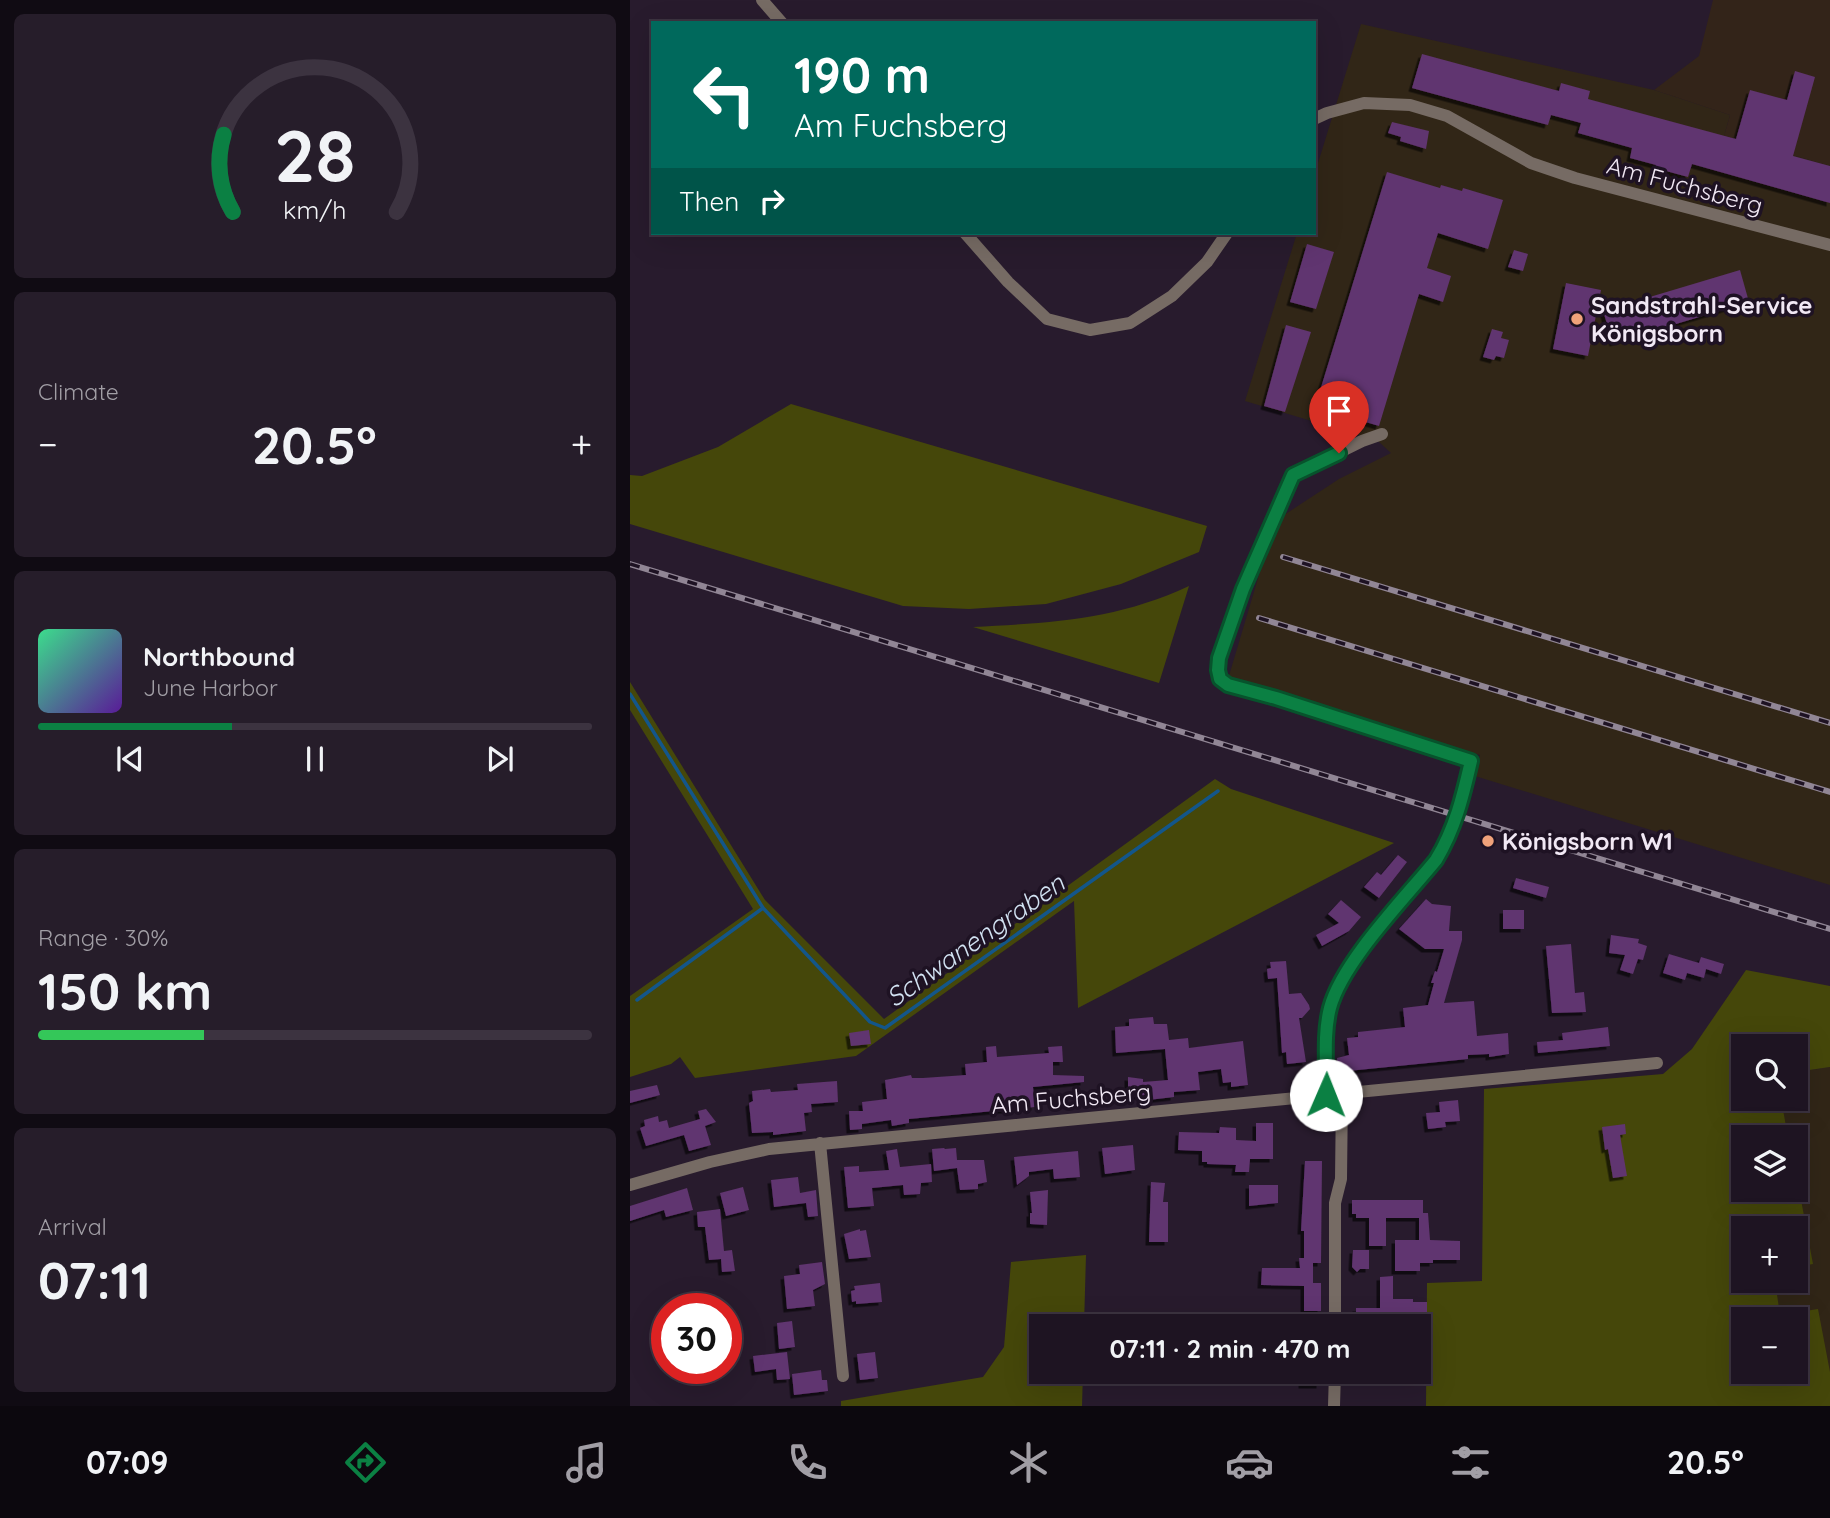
<!DOCTYPE html>
<html lang="en">
<head>
<meta charset="utf-8">
<style>
	:root { --surface:#1e1422; --page:#261d2a; --text:#f1f3f6; --muted:#a19ea5; --line:#3c3340; --accent:#0b8043 }
	body { margin:0; font-family:Quicksand,sans-serif; background:var(--page); color:var(--text); height:100vh; display:flex; flex-direction:column; font-size:26px; white-space:nowrap }
	* { box-sizing:border-box; margin:0 }
	p { font-size:23px; color:var(--muted) }
	.icon { flex:none; width:38px; height:38px; fill:none; stroke:currentColor; stroke-width:2; stroke-linecap:round; stroke-linejoin:round }
	.map { position:relative; flex:1; overflow:hidden }
	.drawer { display:flex; flex-direction:column; gap:14px; padding:14px; background:#100b13; width:630px }
	.drawer>* { flex:none }
	.hud { position:absolute; left:21px; top:21px; width:665px; height:214px; border-radius:0px; box-shadow:0 7px 28px #0002,0 0 0 2px var(--line); background:#00695c; color:#fff; overflow:hidden }
	.buttons { position:absolute; left:1101px; top:1034px; display:grid; gap:14px }
	.buttons a { display:grid; place-items:center; width:77px; height:77px; border-radius:0px; background:var(--surface); box-shadow:0 7px 28px #0002,0 0 0 2px var(--line); font-size:35px }
	.speed { position:absolute; left:21px; top:1293px; display:flex; gap:14px; font-size:35px; font-weight:700; text-align:center }
	.speed>* { display:grid; place-content:center; width:91px; height:91px; border-radius:50%; background:var(--surface); box-shadow:0 7px 28px #0002,0 0 0 2px var(--line); line-height:1 }
	.speed .limit { border:10px solid #d22; background:#fff; color:#111 }
	.pin { position:absolute; display:grid; place-items:center; width:60px; height:60px; color:#fff; margin:-72px -30px; border-radius:50% 50% 50% 0; rotate:-45deg; box-shadow:0 0 7px #0007 }
	.pin .icon { rotate:45deg }
	.me { position:absolute; width:77px; margin:-38px; rotate:1deg; stroke-linejoin:round; filter:drop-shadow(0 0 5px #0008) }
	.turn { display:flex; align-items:center; gap:24px; height:147px; padding:0 28px; font-size:32px }
	.turn .icon { width:91px; height:91px; stroke-width:2.5 }
	.turn b { display:block; font-size:49px; line-height:60px }
	.then { display:flex; align-items:center; height:66px; padding:0 28px; background:#0003; gap:14px; font-size:26px }
	.big { font-size:52px; font-weight:800; line-height:1.1 }
	.drawer .widget { flex:1; display:flex; flex-direction:column; justify-content:center; gap:10px; min-width:0; padding:0 24px; border-radius:10px; background:var(--page) }
	.drawer .dial { align-items:center; gap:0 }
	.dial svg { height:182px; overflow:visible; fill:none; stroke:var(--line); stroke-width:7; stroke-linecap:round; text-anchor:middle }
	.dial text { fill:var(--text); stroke:none }
	.song { display:flex; align-items:center; gap:21px }
	.cover { width:84px; height:84px; border-radius:10px; background:linear-gradient(135deg,hsl(150 70% 55%),hsl(270 70% 35%)) }
	.played { height:7px; border-radius:4px; background:linear-gradient(90deg,var(--accent) 35%,var(--line) 35%) }
	.keys { display:flex; justify-content:space-around; direction:ltr }
	.heat { display:flex; justify-content:space-between; align-items:center; font-size:38px; direction:ltr }
	.charge { height:10px; border-radius:5px; background:linear-gradient(90deg,#34c759 30%,var(--line) 0) }
	.trip { position:absolute; left:399px; top:1314px; width:402px; height:70px; border-radius:0px; background:var(--surface); box-shadow:0 7px 28px #0002,0 0 0 2px var(--line); font-weight:800; line-height:70px; text-align:center }
	.tab-bar { display:flex; height:112px; justify-content:space-around; align-items:center; background:#0c080e; color:var(--muted) }
	.tab-bar .icon { width:49px; height:49px }
	.tab-bar .active { color:var(--accent) }
	.tab-bar b { font-size:32px; color:var(--text) }
	main { display:flex; flex:1; min-height:0 }
	.map>svg:first-child { display:block }
	.commercial { fill:#332419 }
	.industrial { fill:#312617; fill-rule:evenodd }
	.green { fill:#45470a; fill-rule:evenodd }
	.lines { fill:none; stroke-linecap:round; stroke-linejoin:round }
	.stream { stroke:#13568a; stroke-width:3.5 }
	.building { fill:#60346f; filter:url(#shadow) }
	.street { stroke:#766b64; stroke-width:12 }
	.rail-casing { stroke:#918695; stroke-width:6 }
	.rail { stroke:#1e1223; stroke-width:3.5; stroke-dasharray:10; stroke-linecap:butt }
	.route-casing { stroke:#07532c; stroke-width:18 }
	.route { stroke:#0b8043; stroke-width:12 }
	.poi-dot { fill:#f0a27a; stroke:#1e1223; stroke-width:2.5 }
	.labels { text-anchor:middle; dominant-baseline:central; stroke-width:7; stroke-linejoin:round; paint-order:stroke }
	.street-label { font-size:24px; fill:#f1e8f4; stroke:#1e1223 }
	.poi-label { font-size:24px; font-weight:bold; fill:#f1e8f4; stroke:#1e1223; text-anchor:start }
	.water-label { font-size:26px; font-style:italic; fill:#d2e2f2; stroke:#1e1223 }
</style>
</head>
<body>
<main>
<section class="drawer">
<div class="widget dial"><svg viewBox="0 0 100 80">
<path d="M14 69A42 42 0 1 1 86 69"/>
<path d="M14 69A42 42 0 0 1 10 35" stroke="#0b8043"/>
<text x="50" y="56" font-size="32" font-weight="700">28</text>
<text x="50" y="72" font-size="11">km/h</text>
</svg></div>
<div class="widget"><p>Climate</p>
<div class="heat"><a>−</a><b class="big">20.5°</b><a>+</a></div>
</div>
<div class="widget">
<div class="song"><i class="cover"></i><div><b>Northbound</b><p>June Harbor</p></div></div>
<div class="played"></div>
<div class="keys"><svg class="icon" aria-label="previous" viewBox="0 0 24 24"><path d="M18 5L8 12l10 7zM5 5v14"/></svg><svg class="icon" aria-label="pause" viewBox="0 0 24 24"><path d="M8 5v14M16 5v14"/></svg><svg class="icon" aria-label="next" viewBox="0 0 24 24"><path d="M6 5l10 7-10 7zM19 5v14"/></svg></div>
</div>
<div class="widget"><p>Range · 30%</p><b class="big">150 km</b><div class="charge"></div></div>
<div class="widget"><p>Arrival</p><b class="big">07:11</b></div>
</section>
<div class="map">
<svg width="1200" height="1406" viewBox="0 0 1200 1406">
	<defs>
		<filter id="shadow"><feDropShadow dx="-3.5" dy="3.5" stdDeviation="0" flood-color="#0009"/></filter>
	</defs>
	<rect width="100%" height="100%" fill="#281b2d"/>
	<path class="commercial" d="M 1083,0 L 1200,0 L 1200,166 L 1094,136 L 1100,115 L 1024,90 L 1069,56 Z"/>
	<path class="industrial" d="M 731,24 L 1024,90 L 1100,115 L 1094,136 L 1200,166 L 1200,885 L 845,776 L 850,755 L 598,679 L 635,555 L 651,517 L 709,479 L 761,453 L 748,441 L 615,401 L 667,233 L 684,233 L 684,176 Z
		M 1200,1067 L 1200,1406 L 1166,1372 L 1166,1320 L 1113,1319 L 1102,1123 L 1113,1099 L 1166,1099 L 1166,1072 ZM 1113,1138 L 1166,1138 L 1166,1190 L 1113,1190 ZM 1113,1228 L 1166,1228 L 1166,1281 L 1113,1281 Z"/>
	<path class="green" d="M 161,404 L 577,526 L 569,552 L 491,584 L 416,604 L 339,609 L 273,606 L 0,524 L 0,475 L 12,476 L 88,447 Z
		M 559,586 L 529,683 L 343,627 C 421,623 486,620 559,586 Z
		M 0,682 L 135,900 L 254,1019 L 585,779 L 601,789 L 764,843 L 448,1008 L 444,901 L 226,1056 L 65,1078 L 50,1057 L 41,1064 L 0,1077 L 0,996 L 123,909 L 0,710 Z
		M 1116,970 L 1200,986 L 1200,1067 L 1166,1072 L 1166,1046 L 1113,1046 L 1113,1099 L 1151,1099 L 1158,1137 L 1113,1138 L 1113,1190 L 1166,1190 L 1166,1173 L 1183,1264 L 1166,1267 L 1166,1228 L 1113,1228 L 1113,1281 L 1145,1281 L 1150,1315 L 1188,1309 L 1200,1372 L 1200,1406 L 796,1406 L 797,1283 L 852,1281 L 854,1089 L 1033,1074 L 1062,1049 ZM 1113,1320 L 1166,1320 L 1166,1372 L 1113,1372 Z
		M 456,1255 L 454,1326 L 411,1326 L 411,1372 L 453,1372 L 452,1406 L 211,1406 L 211,1401 L 353,1377 L 374,1347 L 381,1262 Z"/>
	<g class="lines">
		<path class="stream" d="M 0,694 L 133,908
			M 7,1000 L 133,908 L 240,1022 L 255,1028 L 588,791"/>
	</g>
	<path class="building" d="M 792,54 L 929,91 L 931,83 L 960,91 L 958,99 L 1106,139 L 1120,90 L 1157,100 L 1165,71 L 1185,77 L 1163,156 L 1200,166 L 1200,203 L 1062,164 L 1058,177 L 1025,168 L 1026,165 L 1000,158 L 1002,148 L 948,133 L 951,123 L 921,115 L 918,125 L 782,88 Z
		M 762,122 L 799,131 L 796,149 L 770,141 L 771,137 L 758,133 Z
		M 757,172 L 810,188 L 811,185 L 832,191 L 833,188 L 873,200 L 858,249 L 808,233 L 797,268 L 821,276 L 813,302 L 789,294 L 749,426 L 685,407 Z
		M 677,244 L 704,252 L 686,309 L 660,302 Z
		M 884,250 L 898,254 L 893,271 L 878,267 Z
		M 1110,270 L 1119,302 L 983,343 L 973,311 Z
		M 936,283 L 971,290 L 958,356 L 923,349 Z
		M 656,325 L 681,332 L 655,412 L 634,406 Z
		M 862,329 L 873,332 L 871,338 L 879,340 L 874,358 L 866,356 L 864,360 L 853,357 Z
		M 768,855 L 777,862 L 749,898 L 734,887 L 747,872 L 751,875 Z
		M 886,878 L 919,887 L 916,898 L 883,888 Z
		M 796,899 L 802,904 L 821,906 L 819,931 L 832,931 L 832,940 L 814,1003 L 844,1001 L 847,1036 L 878,1033 L 879,1054 L 859,1057 L 859,1054 L 838,1055 L 838,1059 L 708,1072 L 707,1058 L 719,1055 L 717,1038 L 728,1037 L 728,1032 L 775,1027 L 773,1008 L 798,1005 L 804,983 L 801,983 L 805,971 L 807,972 L 814,949 L 795,949 L 769,929 Z
		M 711,900 L 731,917 L 719,931 L 692,946 L 686,935 L 709,923 L 698,914 Z
		M 873,910 L 894,910 L 894,929 L 873,929 Z
		M 981,935 L 1009,939 L 1008,943 L 1017,946 L 1013,960 L 1008,959 L 1003,974 L 990,970 L 995,955 L 979,953 Z
		M 941,944 L 945,993 L 954,992 L 956,1012 L 922,1013 L 916,946 Z
		M 1039,954 L 1069,963 L 1071,957 L 1094,964 L 1091,974 L 1076,969 L 1074,978 L 1057,973 L 1055,980 L 1033,973 Z
		M 656,961 L 659,994 L 671,993 L 679,1005 L 680,1009 L 672,1018 L 669,1018 L 676,1062 L 657,1064 L 656,1052 L 652,1053 L 647,978 L 638,979 L 637,969 L 641,968 L 640,962 Z
		M 523,1017 L 524,1024 L 537,1024 L 539,1040 L 558,1038 L 559,1048 L 613,1041 L 618,1085 L 601,1087 L 601,1082 L 593,1083 L 591,1069 L 568,1072 L 570,1090 L 544,1092 L 544,1097 L 518,1100 L 515,1095 L 498,1097 L 498,1077 L 513,1079 L 513,1082 L 538,1080 L 535,1049 L 486,1053 L 485,1027 L 499,1026 L 499,1019 Z
		M 978,1027 L 980,1046 L 908,1053 L 907,1042 L 933,1040 L 932,1033 Z
		M 239,1030 L 241,1044 L 221,1046 L 219,1033 Z
		M 366,1046 L 367,1057 L 419,1053 L 418,1047 L 432,1046 L 433,1062 L 423,1062 L 423,1075 L 454,1076 L 454,1082 L 403,1087 L 405,1107 L 279,1119 L 279,1123 L 262,1126 L 261,1120 L 232,1124 L 232,1129 L 220,1130 L 219,1111 L 233,1111 L 232,1102 L 257,1099 L 255,1080 L 281,1075 L 282,1078 L 293,1078 L 336,1075 L 335,1064 L 357,1062 L 356,1047 Z
		M 207,1081 L 208,1102 L 181,1104 L 182,1112 L 174,1113 L 176,1131 L 143,1135 L 143,1132 L 122,1133 L 119,1103 L 123,1101 L 122,1091 L 140,1089 L 141,1092 L 168,1090 L 167,1084 Z
		M 27,1085 L 30,1095 L 0,1103 L 0,1091 Z
		M 828,1100 L 830,1121 L 815,1122 L 816,1127 L 798,1129 L 796,1113 L 810,1112 L 809,1102 Z
		M 76,1109 L 86,1122 L 75,1126 L 81,1145 L 59,1151 L 54,1135 L 16,1146 L 10,1128 L 15,1126 L 14,1120 L 28,1116 L 29,1122 L 37,1120 L 39,1128 L 70,1119 L 68,1111 Z
		M 626,1123 L 643,1123 L 643,1159 L 620,1159 L 619,1172 L 605,1172 L 606,1165 L 577,1164 L 577,1162 L 572,1162 L 572,1151 L 548,1150 L 549,1132 L 589,1133 L 590,1127 L 606,1128 L 606,1140 L 626,1141 Z
		M 995,1124 L 996,1134 L 990,1135 L 997,1176 L 983,1178 L 978,1149 L 975,1150 L 972,1127 Z
		M 503,1145 L 505,1170 L 475,1174 L 472,1148 Z
		M 314,1148 L 315,1149 L 326,1148 L 327,1160 L 354,1160 L 357,1182 L 348,1184 L 348,1189 L 330,1190 L 327,1168 L 304,1171 L 302,1149 Z
		M 267,1149 L 270,1167 L 301,1164 L 302,1182 L 291,1183 L 290,1194 L 274,1195 L 273,1185 L 242,1188 L 244,1206 L 218,1208 L 214,1167 L 229,1166 L 229,1172 L 259,1170 L 256,1151 Z
		M 448,1151 L 450,1177 L 424,1179 L 423,1169 L 399,1172 L 399,1176 L 387,1185 L 384,1157 Z
		M 675,1161 L 692,1161 L 691,1263 L 683,1263 L 683,1283 L 691,1283 L 691,1311 L 674,1311 L 674,1286 L 631,1285 L 632,1268 L 670,1268 L 669,1258 L 674,1258 L 674,1231 L 671,1231 Z
		M 168,1177 L 170,1193 L 186,1190 L 188,1216 L 178,1217 L 176,1203 L 144,1207 L 141,1180 Z
		M 521,1182 L 535,1183 L 533,1202 L 538,1202 L 538,1242 L 519,1242 Z
		M 619,1185 L 648,1185 L 648,1203 L 619,1206 Z
		M 113,1187 L 119,1210 L 96,1216 L 90,1193 Z
		M 57,1188 L 63,1210 L 36,1217 L 34,1210 L 0,1221 L 0,1206 Z
		M 418,1190 L 417,1225 L 400,1224 L 400,1213 L 402,1213 L 400,1192 Z
		M 722,1200 L 793,1200 L 793,1213 L 798,1213 L 800,1240 L 830,1241 L 830,1260 L 803,1260 L 803,1263 L 790,1263 L 790,1271 L 765,1271 L 765,1240 L 789,1240 L 789,1218 L 756,1218 L 756,1246 L 739,1246 L 739,1218 L 726,1218 L 726,1214 L 722,1214 Z
		M 90,1209 L 94,1251 L 102,1250 L 105,1271 L 92,1272 L 91,1259 L 79,1260 L 75,1227 L 68,1227 L 67,1212 Z
		M 230,1229 L 230,1231 L 236,1230 L 241,1257 L 219,1259 L 214,1234 Z
		M 723,1250 L 739,1250 L 739,1269 L 730,1269 L 727,1272 L 722,1267 Z
		M 192,1262 L 195,1284 L 183,1290 L 185,1306 L 157,1309 L 154,1276 L 170,1274 L 169,1265 Z
		M 763,1276 L 763,1299 L 783,1299 L 783,1302 L 797,1302 L 797,1320 L 783,1320 L 783,1323 L 750,1322 L 750,1325 L 726,1325 L 726,1308 L 750,1308 L 750,1277 Z
		M 250,1283 L 252,1302 L 226,1304 L 226,1301 L 222,1302 L 221,1291 L 225,1290 L 224,1286 Z
		M 162,1321 L 165,1347 L 149,1349 L 147,1323 Z
		M 157,1352 L 160,1379 L 147,1380 L 146,1369 L 125,1372 L 123,1356 Z
		M 245,1352 L 248,1378 L 230,1380 L 227,1354 Z
		M 191,1370 L 192,1380 L 197,1380 L 198,1391 L 164,1395 L 162,1374 Z
		M 672,1372 L 690,1372 L 690,1385 L 672,1385 Z"/>
	<g class="lines">
		<path class="street" d="M 132,0 L 152,23
			M 684,119 L 697,113 L 734,103 L 780,105 L 817,116 L 901,163 L 945,178 L 1200,245
			M 335,233 L 378,282 L 417,319 L 460,330 L 500,323 L 542,296 L 577,262 L 597,233
			M 696,1095 C 697,1067 693,1035 700,1008 C 712,962 775,898 806,860 C 825,829 832,796 840,761 L 646,698 L 598,685 L 590,679 L 588,670 L 589,658 L 613,589 L 663,475 L 732,441 L 752,434
			M 190,1143 L 213,1376
			M 0,1185 L 80,1162 L 139,1149 L 1027,1063
			M 705,1326 L 705,1203 L 711,1179 L 712,1093
			M 704,1406 L 705,1372"/>
		<g class="rail-casing">
			<path id="rail" d="M 653,557 L 1200,723
				M 0,564 L 1200,929
				M 629,618 L 1200,792"/>
		</g>
		<use href="#rail" class="rail"/>
	</g>
	<g class="lines">
		<g class="route-casing">
			<path id="route" d="M 696,1095 C 697,1067 693,1035 700,1008 C 712,962 775,898 806,860 C 825,829 833,796 841,761 L 646,698 L 598,685 L 590,679 L 588,670 L 589,658 L 613,589 L 663,475 L 709,453"/>
		</g>
		<use href="#route" class="route"/>
	</g>
	<g class="poi-dot">
		<circle cx="947" cy="319" r="7"/>
		<circle cx="858" cy="841" r="7"/>
	</g>
	<g class="labels">
		<g class="street-label">
			<text transform="translate(1055 185) rotate(15)">Am Fuchsberg</text>
			<text transform="translate(441 1098) rotate(-5)">Am Fuchsberg</text>
		</g>
		<g class="poi-label">
			<text x="961" y="305">Sandstrahl-Service<tspan x="961" dy="28">Königsborn</tspan></text>
			<text x="872" y="841">Königsborn W1</text>
		</g>
		<g class="water-label">
			<text transform="translate(345 940) rotate(-35)">Schwanengraben</text>
		</g>
	</g>
</svg>
<div class="buttons">
<a><svg class="icon" aria-label="search" viewBox="0 0 24 24"><circle cx="10" cy="10" r="6"/><path d="M15 15l6 6"/></svg></a>
<a><svg class="icon" aria-label="layers" viewBox="0 0 24 24"><path d="M12 4l9 5-9 5-9-5zM3 14l9 5 9-5"/></svg></a>
<a>+</a>
<a>−</a>
</div>
<div class="speed"><div class="limit">30</div></div>
<div class="pin" style="left:709px;top:453px;background:#d93025"><svg class="icon" aria-label="arrive" viewBox="0 0 24 24"><path d="M6 21V4h12l-3 4 3 4H6"/></svg></div>
<svg class="me" style="left:696px;top:1095px" viewBox="-20 -20 40 40"><circle r="19" fill="#fff"/><path d="M0-13L10 11 0 6-10 11z" fill="#0b8043"/></svg>
<div class="trip">07:11 · 2 min · 470 m</div>
<div class="hud">
<div class="turn"><svg class="icon" aria-label="left" viewBox="0 0 24 24"><path d="M17 20v-9H6M10 6l-5 5 5 5"/></svg><div><b>190 m</b>Am Fuchsberg</div></div>
<div class="then">Then<svg class="icon" aria-label="right" viewBox="0 0 24 24"><path d="M7 20v-9h11M14 6l5 5-5 5"/></svg></div>
</div>
</div>
</main>
<nav class="tab-bar">
<b>07:09</b>
<svg class="icon active" aria-label="directions" viewBox="0 0 24 24"><path d="M12 3l9 9-9 9-9-9zM9 14v-3h6M13 9l2 2-2 2"/></svg>
<svg class="icon" aria-label="music" viewBox="0 0 24 24"><path d="M9 18V5l10-2v13"/><circle cx="6" cy="18" r="3"/><circle cx="16" cy="16" r="3"/></svg>
<svg class="icon" aria-label="phone" viewBox="0 0 24 24"><path d="M5 4h4l2 5-3 2q2 4 5 5l2-3 5 2v4C11 20 4 13 5 4z"/></svg>
<svg class="icon" aria-label="climate" viewBox="0 0 24 24"><path d="M12 3v18M4 7l16 10M4 17L20 7"/></svg>
<svg class="icon" aria-label="car" viewBox="0 0 24 24"><path d="M5 17H2v-5l4-1 3-4h7l3 4 3 1v5h-3M9 17h6M6 11h13"/><circle cx="7" cy="17" r="2"/><circle cx="17" cy="17" r="2"/></svg>
<svg class="icon" aria-label="filters" viewBox="0 0 24 24"><path d="M4 7h16M4 17h16"/><circle cx="9" cy="7" r="2"/><circle cx="15" cy="17" r="2"/></svg>
<b>20.5°</b>
</nav>
</body>
</html>
